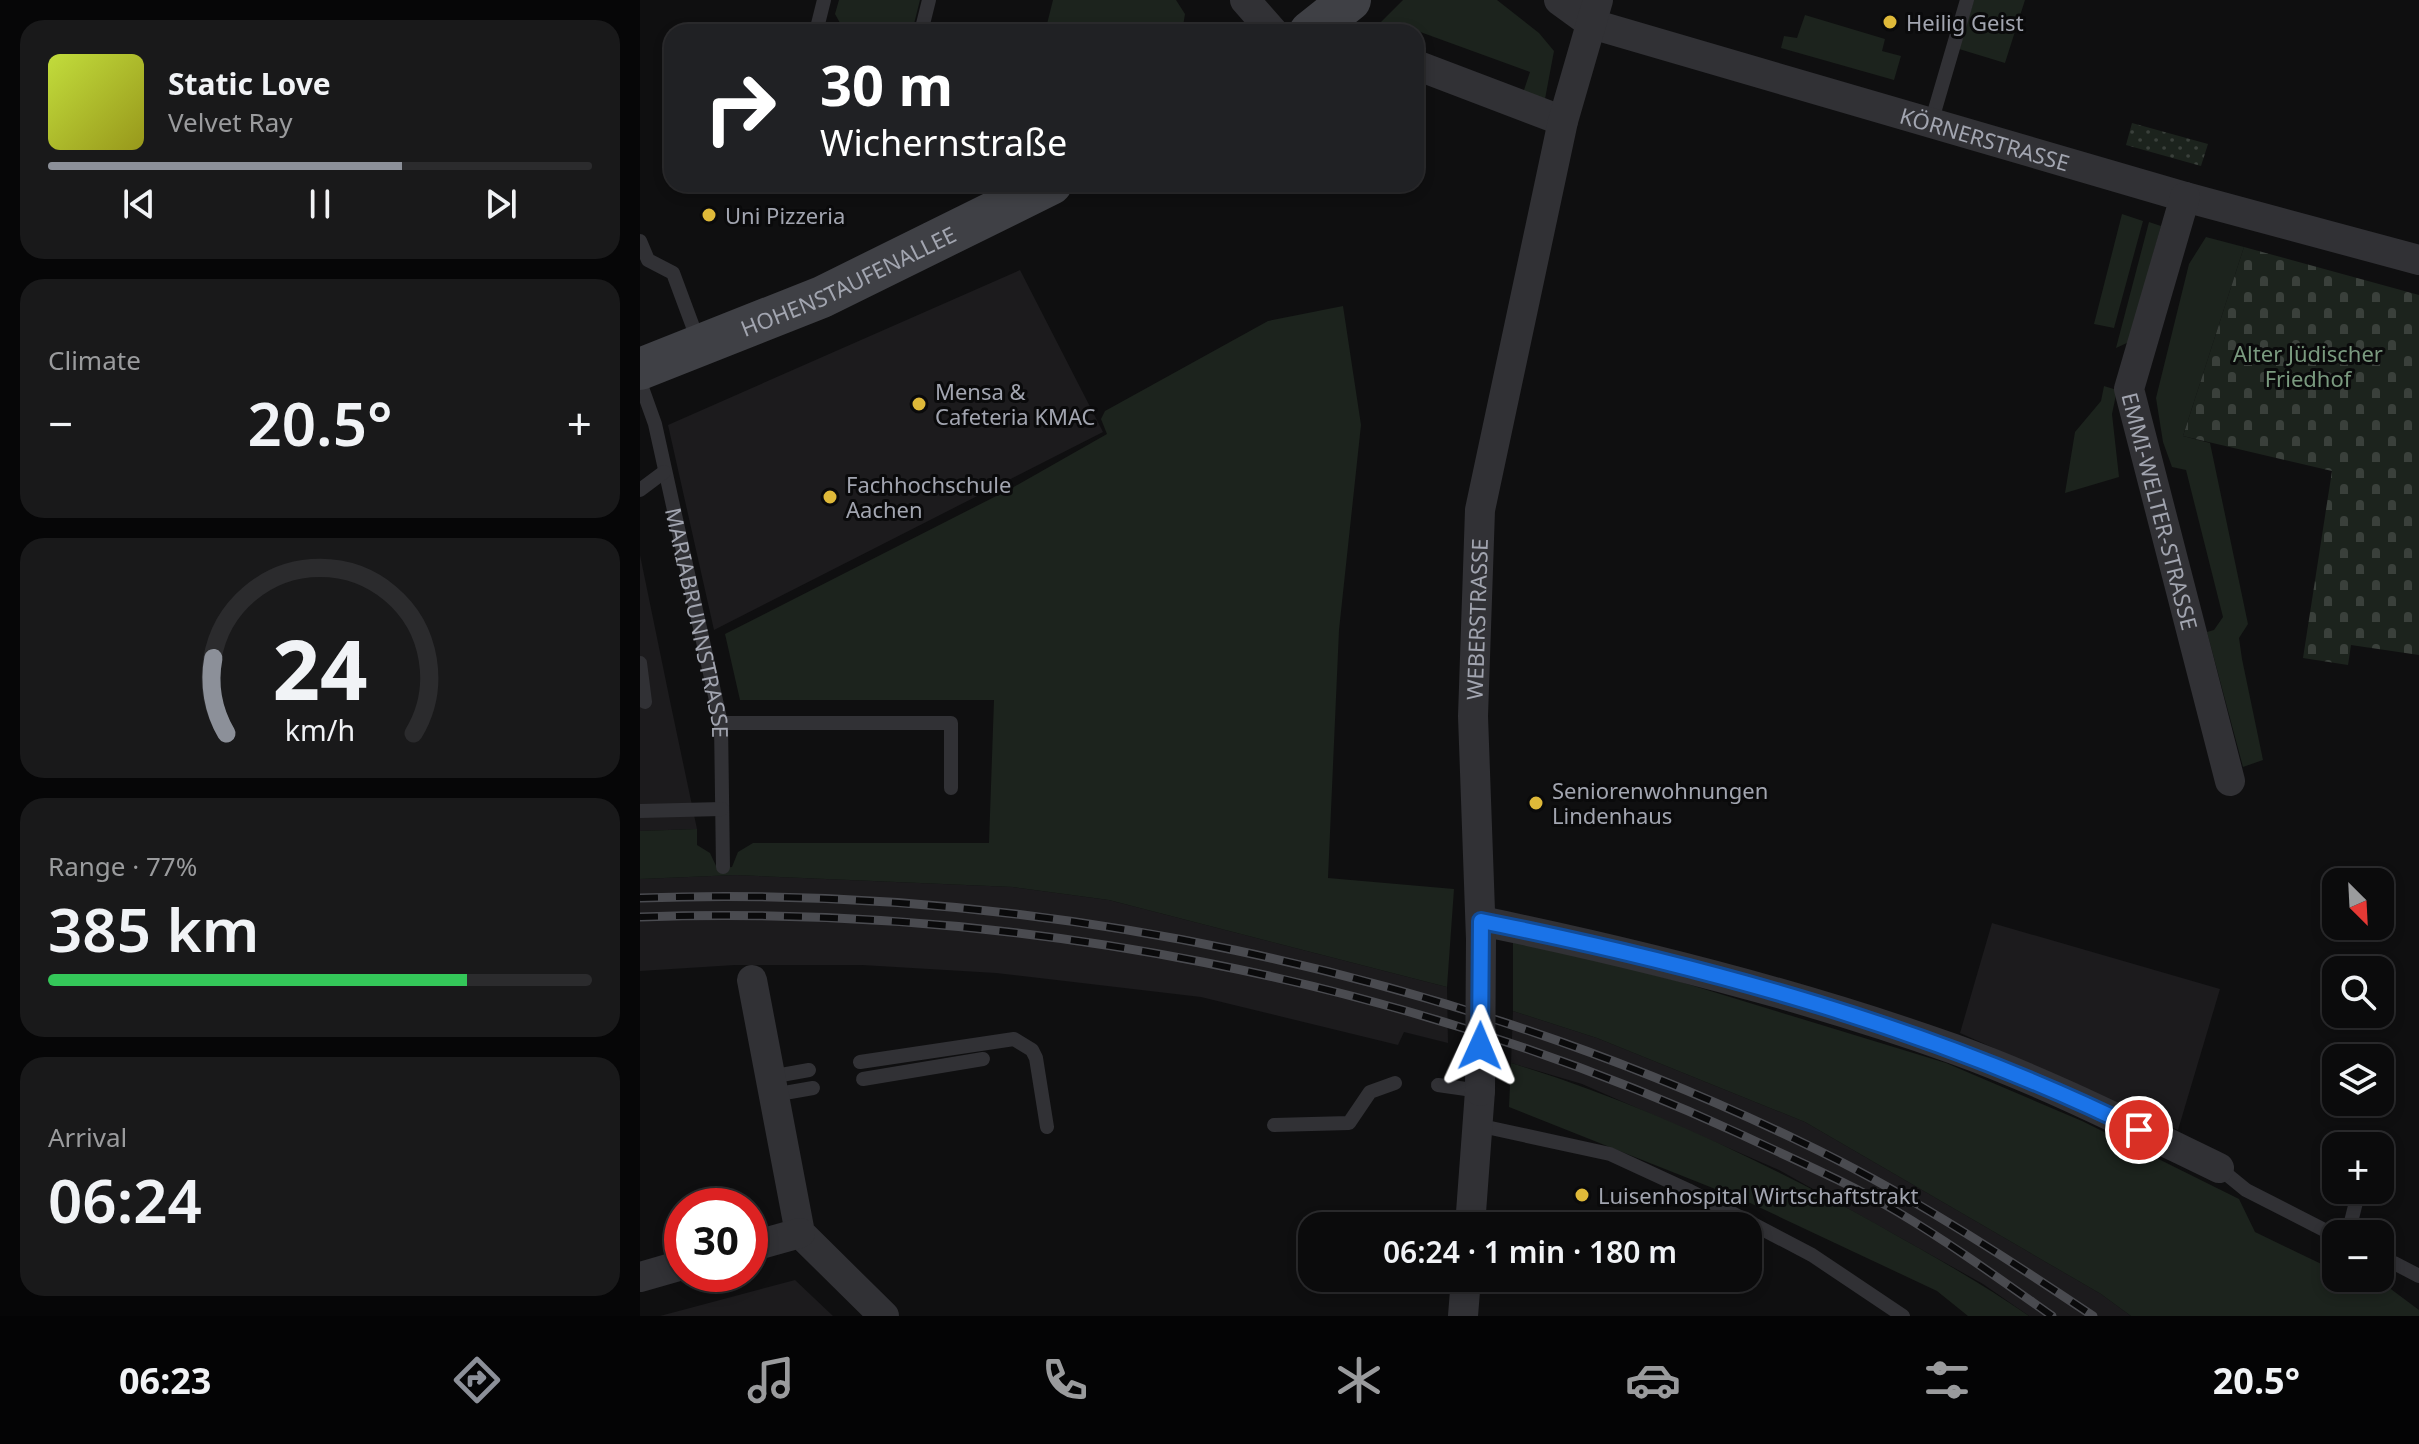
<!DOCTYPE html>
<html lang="en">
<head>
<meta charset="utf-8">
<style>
	:root { --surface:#0b0b0c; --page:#19191a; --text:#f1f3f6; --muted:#9a9b9d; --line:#2b2b2d; --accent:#8c9099 }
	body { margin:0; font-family:"Noto Sans",sans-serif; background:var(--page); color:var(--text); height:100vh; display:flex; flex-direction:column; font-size:30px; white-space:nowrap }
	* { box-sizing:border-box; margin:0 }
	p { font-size:26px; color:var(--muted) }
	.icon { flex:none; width:44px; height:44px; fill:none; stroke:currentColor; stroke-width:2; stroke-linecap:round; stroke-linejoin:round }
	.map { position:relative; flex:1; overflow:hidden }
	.sheet { display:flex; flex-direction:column; gap:20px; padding:20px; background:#060607; width:640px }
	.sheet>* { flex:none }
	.guide { position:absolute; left:24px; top:24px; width:760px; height:168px; border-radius:24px; box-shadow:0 4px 12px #0003,0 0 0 2px var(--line); background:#202124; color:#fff; overflow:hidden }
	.needle { width:52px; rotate:156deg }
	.buttons { position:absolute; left:1682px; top:868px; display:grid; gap:16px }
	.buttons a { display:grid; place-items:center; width:72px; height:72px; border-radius:16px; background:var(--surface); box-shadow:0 4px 12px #0003,0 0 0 2px var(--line); font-size:40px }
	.speed { position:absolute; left:24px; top:1188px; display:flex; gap:16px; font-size:40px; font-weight:700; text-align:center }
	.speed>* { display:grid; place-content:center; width:104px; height:104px; border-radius:50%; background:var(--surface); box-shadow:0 4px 12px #0003,0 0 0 2px var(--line); line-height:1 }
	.speed .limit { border:12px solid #d22; background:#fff; color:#111 }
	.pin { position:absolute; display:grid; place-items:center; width:68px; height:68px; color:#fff; margin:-34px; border:4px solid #fff; border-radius:50%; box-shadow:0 2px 8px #0007 }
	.me { position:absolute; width:88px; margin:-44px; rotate:1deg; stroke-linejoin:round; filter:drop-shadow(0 0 6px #0008) }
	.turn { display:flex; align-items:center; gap:28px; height:168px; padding:0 24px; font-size:36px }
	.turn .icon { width:104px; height:104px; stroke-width:2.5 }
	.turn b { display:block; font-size:56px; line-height:68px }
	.big { font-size:60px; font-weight:600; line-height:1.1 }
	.sheet .widget { flex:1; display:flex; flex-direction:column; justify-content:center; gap:12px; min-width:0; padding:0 28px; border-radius:24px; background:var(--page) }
	.sheet .dial { align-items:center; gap:0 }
	.dial svg { height:208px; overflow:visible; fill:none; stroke:var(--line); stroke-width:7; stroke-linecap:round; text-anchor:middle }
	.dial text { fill:var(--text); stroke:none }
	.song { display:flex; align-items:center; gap:24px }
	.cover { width:96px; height:96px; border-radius:12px; background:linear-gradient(135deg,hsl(70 70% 55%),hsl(60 70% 35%)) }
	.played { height:8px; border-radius:4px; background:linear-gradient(90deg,var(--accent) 65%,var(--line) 65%) }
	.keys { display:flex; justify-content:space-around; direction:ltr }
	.heat { display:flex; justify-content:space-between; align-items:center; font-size:44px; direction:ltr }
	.charge { height:12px; border-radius:6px; background:linear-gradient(90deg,#34c759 77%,var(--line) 0) }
	.trip { position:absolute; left:658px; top:1212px; width:464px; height:80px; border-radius:24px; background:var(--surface); box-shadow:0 4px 12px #0003,0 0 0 2px var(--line); font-weight:600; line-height:80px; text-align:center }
	.tabs { display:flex; height:128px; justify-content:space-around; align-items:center; background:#040405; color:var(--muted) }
	.tabs .icon { width:56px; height:56px }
	.tabs .current { color:var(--accent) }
	.tabs b { font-size:36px; color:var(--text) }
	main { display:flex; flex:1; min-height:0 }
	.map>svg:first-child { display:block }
	.built { fill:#1c1b1d }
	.grass { fill:#1c231d }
	.cemetery { fill:url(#cemetery-stones) }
	.garden { fill:url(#garden-dots) }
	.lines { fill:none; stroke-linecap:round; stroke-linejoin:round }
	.lane { stroke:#313135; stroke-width:14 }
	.street { stroke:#313135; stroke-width:30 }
	.secondary { stroke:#3f4045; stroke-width:42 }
	.rail-casing { stroke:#4a4b50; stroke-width:9 }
	.rail { stroke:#0a0a0b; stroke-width:6; stroke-dasharray:18; stroke-linecap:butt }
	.street-bridge { stroke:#313135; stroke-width:30 }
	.route-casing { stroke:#114b97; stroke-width:20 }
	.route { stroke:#1a73e8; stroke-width:14 }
	.poi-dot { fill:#dfb939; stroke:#0a0a0b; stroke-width:3 }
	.labels { text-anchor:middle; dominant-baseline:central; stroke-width:6; stroke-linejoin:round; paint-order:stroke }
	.poi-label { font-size:22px; fill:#a2a5b0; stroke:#0a0a0b; text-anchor:start }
	.street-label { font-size:22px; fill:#a2a5b0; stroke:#0a0a0b }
	.park-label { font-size:22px; fill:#7a9a7f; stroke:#0a0a0b }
</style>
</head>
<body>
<main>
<section class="sheet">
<div class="widget">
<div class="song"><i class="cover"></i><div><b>Static Love</b><p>Velvet Ray</p></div></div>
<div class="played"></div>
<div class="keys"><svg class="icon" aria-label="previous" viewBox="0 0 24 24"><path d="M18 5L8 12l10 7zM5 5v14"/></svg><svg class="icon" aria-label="pause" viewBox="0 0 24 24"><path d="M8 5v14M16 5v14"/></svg><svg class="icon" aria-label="next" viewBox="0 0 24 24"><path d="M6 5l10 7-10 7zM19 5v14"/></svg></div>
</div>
<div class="widget"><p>Climate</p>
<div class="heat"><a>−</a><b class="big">20.5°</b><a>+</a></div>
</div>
<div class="widget dial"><svg viewBox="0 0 100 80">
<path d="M14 69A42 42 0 1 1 86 69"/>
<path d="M14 69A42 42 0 0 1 9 40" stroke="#8c9099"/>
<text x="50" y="56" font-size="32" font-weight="700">24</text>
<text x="50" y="72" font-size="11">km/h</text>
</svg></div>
<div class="widget"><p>Range · 77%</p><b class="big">385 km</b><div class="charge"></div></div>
<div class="widget"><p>Arrival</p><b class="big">06:24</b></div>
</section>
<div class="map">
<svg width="1779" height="1316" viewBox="0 0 1779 1316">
	<defs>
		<pattern id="cemetery-stones" width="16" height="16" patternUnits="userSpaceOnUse" patternTransform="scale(2)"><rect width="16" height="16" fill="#1c231d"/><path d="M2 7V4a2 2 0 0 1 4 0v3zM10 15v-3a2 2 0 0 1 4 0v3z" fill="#3a403b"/></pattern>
		<pattern id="garden-dots" width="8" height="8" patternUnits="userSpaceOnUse" patternTransform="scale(2)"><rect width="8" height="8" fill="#1c231d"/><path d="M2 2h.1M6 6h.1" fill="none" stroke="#3a403b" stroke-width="1.8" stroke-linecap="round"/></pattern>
	</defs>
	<rect width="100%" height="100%" fill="#0f0f10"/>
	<path class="built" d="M 380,270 L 463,432 L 74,630 L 28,425 Z
		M 0,555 L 30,701 L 57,829 L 0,831 Z
		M 96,875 L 373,887 L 469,900 L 807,987 L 808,1043 L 764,1032 L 758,1045 L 561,997 L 356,973 L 222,965 L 95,965 L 0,971 L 0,879 Z
		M 1352,923 L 1580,989 L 1538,1130 L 1320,1033 Z
		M 873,1011 L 957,1038 L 1165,1122 L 1461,1294 L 1491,1316 L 1389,1316 L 1343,1284 L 1139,1170 L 942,1084 L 871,1063 Z
		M 155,1280 L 193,1316 L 20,1316 Z"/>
	<path class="grass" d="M 199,0 L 280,0 L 272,32 L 205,32 L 195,14 Z
		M 413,0 L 536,0 L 545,14 L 542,32 L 405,32 Z
		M 763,0 L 857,0 L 899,33 L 914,51 L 905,99 L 882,96 L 890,72 L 772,29 L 731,32 Z
		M 1334,0 L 1385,0 L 1365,63 L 1319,49 Z
		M 1165,15 L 1245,39 L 1242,51 L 1261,56 L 1254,80 L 1141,48 L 1144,36 L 1157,38 Z
		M 1482,214 L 1503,221 L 1474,328 L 1454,324 Z
		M 1509,222 L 1521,226 L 1489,342 L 1476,348 Z
		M 1566,237 L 1604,247 L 1543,436 L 1570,443 L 1608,624 L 1599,638 L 1602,659 L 1623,760 L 1603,767 L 1567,632 L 1574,630 L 1583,617 L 1546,470 L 1532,467 L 1523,442 L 1516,398 L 1549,264 Z
		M 703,306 L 721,425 L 699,630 L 688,878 L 814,889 L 807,987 L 469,900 L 373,887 L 96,875 L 0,879 L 0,831 L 57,829 L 57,845 L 70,853 L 77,868 L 92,867 L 98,852 L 113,843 L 349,843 L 354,700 L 100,700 L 85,634 L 372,488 L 467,434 L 461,419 L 465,411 L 628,321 Z
		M 1464,386 L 1477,390 L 1472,414 L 1479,477 L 1425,493 L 1435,432 L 1461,401 Z
		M 873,943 L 896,944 L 1041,982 L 1306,1063 L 1442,1121 L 1599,1199 L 1615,1232 L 1696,1271 L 1696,1278 L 1736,1278 L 1779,1310 L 1779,1316 L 1491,1316 L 1461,1294 L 1165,1122 L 957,1038 L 873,1011 Z
		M 871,1063 C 999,1102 1121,1160 1238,1225 C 1289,1254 1340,1282 1389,1316 L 1328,1316 L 1297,1291 L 1108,1202 L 869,1107 Z"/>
	<path class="cemetery" d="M 1604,247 L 1779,295 L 1779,655 L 1711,645 L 1708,665 L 1663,658 L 1692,471 L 1543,436 Z"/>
	<path class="garden" d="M 1492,123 L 1568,144 L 1561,166 L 1486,145 Z"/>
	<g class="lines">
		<g class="lane">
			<path d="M 176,32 L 184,0"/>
			<path d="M 281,32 L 289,0"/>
			<path d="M 1291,123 L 1327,0"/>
			<path d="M 0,241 L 8,260 L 33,273 L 59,343"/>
			<path id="s1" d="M 0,382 L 15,424 L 81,723 L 83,867"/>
			<path d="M 0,490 L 24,472"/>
			<path d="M 0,663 L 5,702"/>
			<path d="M 81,723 L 311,723 L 311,788"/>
			<path d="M 0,811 L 82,809"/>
			<path d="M 220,1062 L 374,1039 L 392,1050 L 396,1058 L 407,1127"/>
			<path d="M 130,1077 L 169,1070"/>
			<path d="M 223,1079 L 343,1059"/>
			<path d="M 798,1085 L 840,1091"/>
			<path d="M 133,1095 L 173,1088"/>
			<path d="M 634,1125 L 709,1123 L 730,1092 L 755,1083"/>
			<path d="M 837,1125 L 970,1154 L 1048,1190 L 1172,1255 L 1263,1316"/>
			<path d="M 1579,1168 L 1606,1190 L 1696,1236"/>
			<path d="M 1708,1234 L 1719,1190"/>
			<path d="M 1754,1263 L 1779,1276"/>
		</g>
		<g class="street">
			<path d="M 605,0 L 633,32"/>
			<path id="s2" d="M 919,0 L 952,24 L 1545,197 L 1779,260"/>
			<path d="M 776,65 L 923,121"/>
			<path id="s3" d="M 1545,197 L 1489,389 L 1590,781"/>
			<path d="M 841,921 C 1001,954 1160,994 1314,1049 C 1405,1082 1492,1126 1579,1168"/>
			<path id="s4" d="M 841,939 L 833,716 L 840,510 L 923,121 L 958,0"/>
			<path d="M 112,980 L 160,1233 L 244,1316"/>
			<path d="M 830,1226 L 840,1091"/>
			<path d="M 110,1247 L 160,1233"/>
			<path d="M 0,1277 L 42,1265"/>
			<path d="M 823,1316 L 826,1278"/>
		</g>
		<g class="secondary">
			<path d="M 670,32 L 710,0"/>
			<path id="s5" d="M 0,369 L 182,297 L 411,184"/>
		</g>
		<g class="rail-casing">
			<path id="rail" d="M 0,898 C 396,884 804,970 1161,1142 C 1264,1191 1359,1253 1453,1316
				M 0,917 C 374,904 761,978 1102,1135 C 1153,1159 1207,1182 1256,1211 C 1310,1243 1361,1280 1412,1316"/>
		</g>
		<use href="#rail" class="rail"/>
		<path class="street-bridge" d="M 840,1091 L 841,939"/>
	</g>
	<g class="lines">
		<g class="route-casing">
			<path id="route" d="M 840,1046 L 841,921 C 1066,966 1293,1028 1499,1130"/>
		</g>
		<use href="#route" class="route"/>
	</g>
	<g class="poi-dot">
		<circle cx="1250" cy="22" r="8"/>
		<circle cx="69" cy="215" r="8"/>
		<circle cx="279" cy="404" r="8"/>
		<circle cx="190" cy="497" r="8"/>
		<circle cx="896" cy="803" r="8"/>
		<circle cx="942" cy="1195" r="8"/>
	</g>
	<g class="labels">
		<g class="poi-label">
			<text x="1266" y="22">Heilig Geist</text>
			<text x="85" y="215">Uni Pizzeria</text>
			<text x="295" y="391">Mensa &amp;<tspan x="295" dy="25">Cafeteria KMAC</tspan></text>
			<text x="206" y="484">Fachhochschule<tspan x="206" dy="25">Aachen</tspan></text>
			<text x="912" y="790">Seniorenwohnungen<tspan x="912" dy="25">Lindenhaus</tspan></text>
			<text x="958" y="1195">Luisenhospital Wirtschaftstrakt</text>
		</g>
		<g class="street-label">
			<text stroke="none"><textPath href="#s2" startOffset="450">KÖRNERSTRASSE</textPath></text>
			<text stroke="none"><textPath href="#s5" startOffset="226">HOHENSTAUFENALLEE</textPath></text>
			<text stroke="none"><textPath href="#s3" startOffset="326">EMMI-WELTER-STRASSE</textPath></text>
			<text stroke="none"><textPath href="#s4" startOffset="320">WEBERSTRASSE</textPath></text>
			<text stroke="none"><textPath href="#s1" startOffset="248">MARIABRUNNSTRASSE</textPath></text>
		</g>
		<g class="park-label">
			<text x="1668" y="353">Alter Jüdischer<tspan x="1668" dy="25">Friedhof</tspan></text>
		</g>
	</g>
</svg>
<div class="buttons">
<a><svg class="needle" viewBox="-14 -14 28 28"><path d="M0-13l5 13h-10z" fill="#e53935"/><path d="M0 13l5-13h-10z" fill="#9a9b9d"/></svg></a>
<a><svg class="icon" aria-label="search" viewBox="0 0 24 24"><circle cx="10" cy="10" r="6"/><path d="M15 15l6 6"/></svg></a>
<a><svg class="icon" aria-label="layers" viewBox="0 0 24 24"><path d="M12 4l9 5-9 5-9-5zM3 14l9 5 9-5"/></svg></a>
<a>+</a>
<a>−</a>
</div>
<div class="speed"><div class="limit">30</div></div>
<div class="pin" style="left:1499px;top:1130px;background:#d93025"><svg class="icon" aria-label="arrive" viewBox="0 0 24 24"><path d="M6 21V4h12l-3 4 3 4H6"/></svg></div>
<svg class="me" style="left:840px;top:1046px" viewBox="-20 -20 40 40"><path d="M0-17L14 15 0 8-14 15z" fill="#1a73e8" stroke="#fff" stroke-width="4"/></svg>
<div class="trip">06:24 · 1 min · 180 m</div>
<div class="guide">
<div class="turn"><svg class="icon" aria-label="right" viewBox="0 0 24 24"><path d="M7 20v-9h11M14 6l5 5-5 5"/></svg><div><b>30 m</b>Wichernstraße</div></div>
</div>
</div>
</main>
<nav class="tabs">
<b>06:23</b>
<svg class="icon current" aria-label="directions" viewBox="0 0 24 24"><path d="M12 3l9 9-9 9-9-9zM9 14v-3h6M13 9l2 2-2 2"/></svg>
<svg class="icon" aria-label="music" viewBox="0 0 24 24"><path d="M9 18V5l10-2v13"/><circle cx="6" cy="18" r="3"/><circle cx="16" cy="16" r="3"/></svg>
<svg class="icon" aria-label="phone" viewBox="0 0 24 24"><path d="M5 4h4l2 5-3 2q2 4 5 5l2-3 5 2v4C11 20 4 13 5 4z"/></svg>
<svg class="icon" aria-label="climate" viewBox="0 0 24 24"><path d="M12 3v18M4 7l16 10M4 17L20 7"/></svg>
<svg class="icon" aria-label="car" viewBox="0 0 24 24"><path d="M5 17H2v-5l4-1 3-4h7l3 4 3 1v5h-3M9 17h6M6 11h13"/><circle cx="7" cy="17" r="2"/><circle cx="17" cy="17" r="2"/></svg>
<svg class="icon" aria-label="filters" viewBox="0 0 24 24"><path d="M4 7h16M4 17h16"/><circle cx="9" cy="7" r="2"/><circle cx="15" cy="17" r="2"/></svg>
<b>20.5°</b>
</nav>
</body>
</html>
